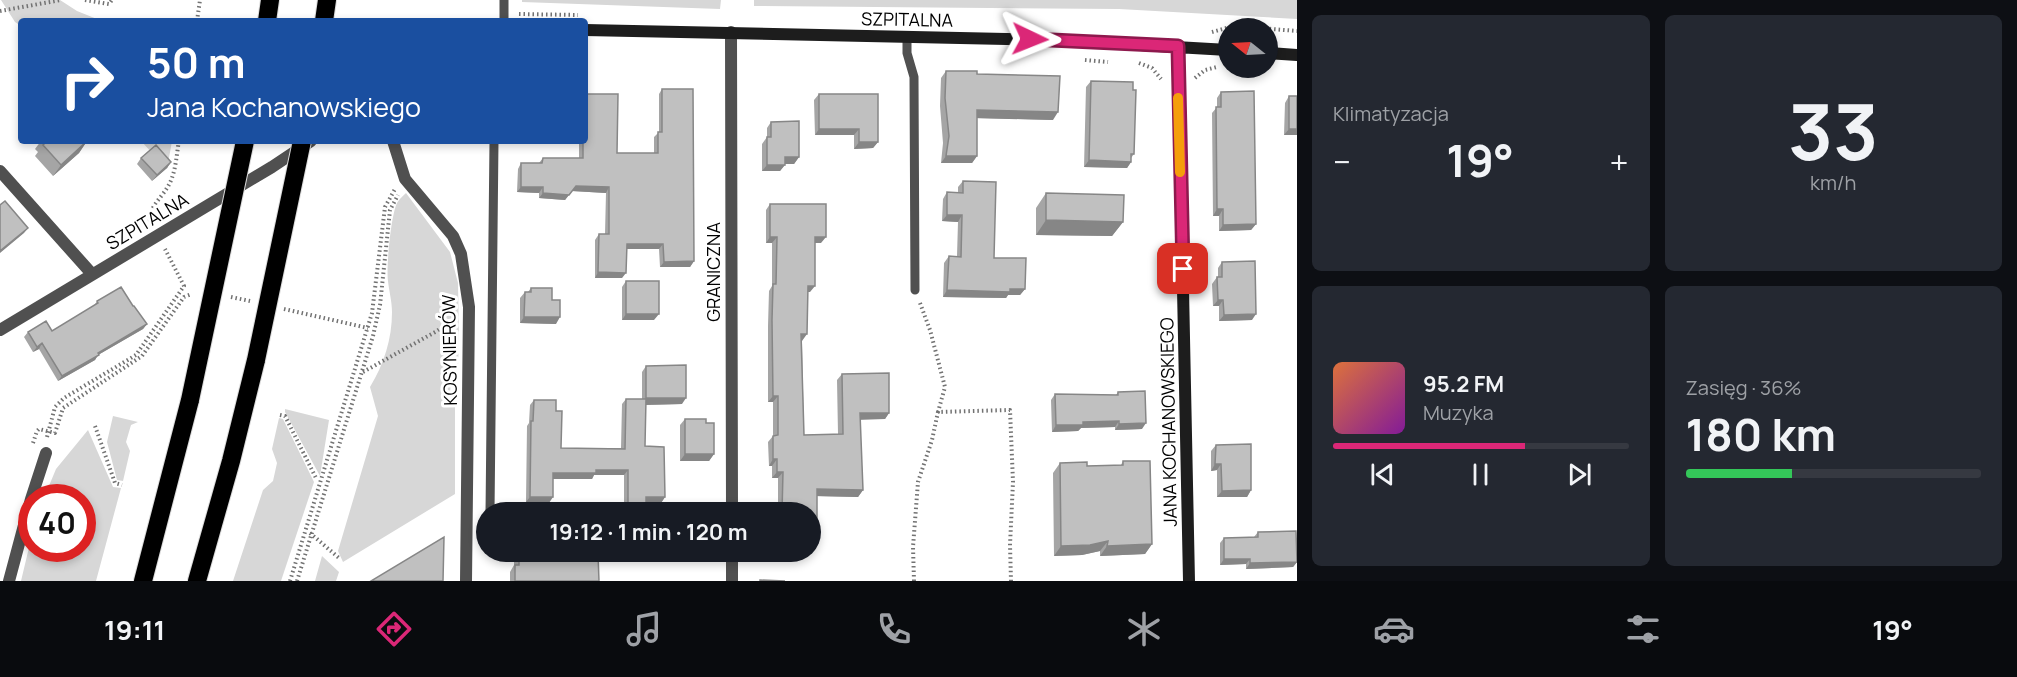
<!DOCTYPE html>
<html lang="pl">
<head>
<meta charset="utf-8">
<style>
	:root { --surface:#171b24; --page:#242831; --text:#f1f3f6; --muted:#9ea1a6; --line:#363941; --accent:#db2777 }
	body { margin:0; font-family:Manrope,sans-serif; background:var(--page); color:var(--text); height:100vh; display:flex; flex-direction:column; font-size:22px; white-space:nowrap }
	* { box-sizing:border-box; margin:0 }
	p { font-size:20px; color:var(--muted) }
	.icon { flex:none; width:33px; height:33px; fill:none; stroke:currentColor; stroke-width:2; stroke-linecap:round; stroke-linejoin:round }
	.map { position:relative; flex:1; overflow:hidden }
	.panel { display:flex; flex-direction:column; gap:15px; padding:15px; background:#0d0f14; width:720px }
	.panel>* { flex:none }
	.banner { position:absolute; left:18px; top:18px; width:570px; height:126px; border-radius:6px; box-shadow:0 3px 9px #0003; background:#1a4fa0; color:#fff; overflow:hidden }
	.needle { width:39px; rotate:288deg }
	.tools { position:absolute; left:1218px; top:18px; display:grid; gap:12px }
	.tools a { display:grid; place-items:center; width:60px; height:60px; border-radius:50%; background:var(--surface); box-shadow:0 3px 9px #0003; font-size:30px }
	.speed { position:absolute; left:18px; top:484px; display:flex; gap:12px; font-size:30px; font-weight:700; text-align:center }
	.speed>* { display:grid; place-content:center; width:78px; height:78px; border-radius:50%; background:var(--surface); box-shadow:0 3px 9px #0003; line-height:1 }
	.speed .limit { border:9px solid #d22; background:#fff; color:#111 }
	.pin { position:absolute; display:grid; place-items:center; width:51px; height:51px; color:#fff; margin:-26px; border-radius:12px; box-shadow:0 3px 9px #0006 }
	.me { position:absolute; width:66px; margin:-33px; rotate:92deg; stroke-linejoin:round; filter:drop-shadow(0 0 4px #0008) }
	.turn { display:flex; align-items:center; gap:21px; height:126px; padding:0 30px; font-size:27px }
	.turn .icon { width:78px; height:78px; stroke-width:2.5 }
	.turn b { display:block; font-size:42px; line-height:51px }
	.big { font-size:45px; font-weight:700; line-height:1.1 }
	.panel .tile { flex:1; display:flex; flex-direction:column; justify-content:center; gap:9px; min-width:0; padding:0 21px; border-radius:9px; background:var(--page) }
	.panel .dial { align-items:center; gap:0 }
	.dial b { font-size:78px; line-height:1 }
	.song { display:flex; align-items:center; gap:18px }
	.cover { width:72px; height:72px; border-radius:9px; background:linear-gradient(135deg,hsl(20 70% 55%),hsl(290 70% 35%)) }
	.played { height:6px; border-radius:3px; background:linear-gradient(90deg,var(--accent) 65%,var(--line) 65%) }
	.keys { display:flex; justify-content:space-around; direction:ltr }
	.heat { display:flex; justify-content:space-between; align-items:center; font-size:33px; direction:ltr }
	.charge { height:9px; border-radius:4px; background:linear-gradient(90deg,#34c759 36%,var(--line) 0) }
	.panel .tiles { flex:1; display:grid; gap:15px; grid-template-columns:repeat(2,1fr) }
	.trip { position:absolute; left:476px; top:502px; width:345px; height:60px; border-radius:30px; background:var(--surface); box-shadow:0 3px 9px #0003; font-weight:700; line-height:60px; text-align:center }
	.menu { display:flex; height:96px; justify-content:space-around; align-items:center; background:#090b0e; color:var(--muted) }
	.menu .icon { width:42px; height:42px }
	.menu .selected { color:var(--accent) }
	.menu b { font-size:27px; color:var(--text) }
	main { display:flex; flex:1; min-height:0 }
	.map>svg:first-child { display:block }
	.green { fill:#d7d7d7 }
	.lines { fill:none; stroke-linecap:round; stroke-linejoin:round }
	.highway-casing { stroke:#dbdbdb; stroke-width:20 }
	.path { stroke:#727272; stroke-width:4; stroke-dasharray:1.5 3; stroke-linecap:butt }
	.lane { stroke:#505050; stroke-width:9 }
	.street { stroke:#505050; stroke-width:12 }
	.secondary { stroke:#1d1d1d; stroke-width:12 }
	.highway { stroke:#000; stroke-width:18 }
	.highway-bridge-casing { stroke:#dbdbdb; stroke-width:20; stroke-linecap:butt }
	.highway-bridge { stroke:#000; stroke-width:18 }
	.wall { fill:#a5a5a5 }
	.shaded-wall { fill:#868686 }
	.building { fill:#c0c0c0; stroke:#868686; stroke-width:1.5 }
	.route-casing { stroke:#8e194d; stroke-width:15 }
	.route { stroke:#db2777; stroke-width:10 }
	.slow { stroke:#f59e0b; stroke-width:10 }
	.labels { text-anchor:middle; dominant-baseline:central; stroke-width:6; stroke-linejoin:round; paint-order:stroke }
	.street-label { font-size:18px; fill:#000; stroke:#fff }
</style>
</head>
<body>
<main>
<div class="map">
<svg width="1297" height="581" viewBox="0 0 1297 581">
	<rect width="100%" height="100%" fill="#fff"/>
	<path class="green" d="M 1,0 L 60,0 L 77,11 L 102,21 L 21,21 L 21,26 L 15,22 Z
		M 522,0 L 721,0 L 720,9 L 522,2 Z
		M 754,0 L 1297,0 L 1297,19 L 1119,9 L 754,6 Z
		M 141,141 L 172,141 L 167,169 Z
		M 406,193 L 450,252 L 458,283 L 459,336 L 458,367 L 451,378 L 450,394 L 455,403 L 455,494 L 343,562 L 338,551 L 378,416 L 370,387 C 384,364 392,339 392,312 C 392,301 389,291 388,281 C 386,267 391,215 397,203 C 399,199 403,196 406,193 Z
		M 285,409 L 329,420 L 320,476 L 285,412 Z
		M 113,416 L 138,422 L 131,425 L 126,442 L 130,451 L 123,481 L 117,480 L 107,442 Z
		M 279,418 L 283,419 L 314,482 L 281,581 L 233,581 L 263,490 L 273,481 L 277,463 L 272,449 Z
		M 88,430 L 113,487 L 121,488 L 96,581 L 21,581 L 31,539 L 32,549 L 82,549 L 82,498 L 44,498 L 56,469 Z
		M 322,556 L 339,572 L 336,581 L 315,581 Z"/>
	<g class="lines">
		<g class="highway-casing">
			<path id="highway" d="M 267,21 L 270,0
				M 324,21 L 327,0
				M 143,581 L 190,400
				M 197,581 L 231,461 L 256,360"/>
		</g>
		<path class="path" d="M 85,0 L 109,4 L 112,0
			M 0,11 L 61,0
			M 519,14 L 578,15
			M 197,21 L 200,0
			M 1212,32 L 1234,26 L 1297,31
			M 1085,60 L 1108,62
			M 1139,63 L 1152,68 L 1161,79
			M 1235,68 L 1261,69
			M 1195,78 L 1205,70 L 1217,67
			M 150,221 C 148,209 161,198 167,188 C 176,174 176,157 179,141
			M 231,297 L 250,301
			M 920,303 L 930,330 L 945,387 L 938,412
			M 284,309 L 368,328
			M 363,372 L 437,331 L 452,320
			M 280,415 L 285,416 L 316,478
			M 95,426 L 115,483 L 122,485
			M 47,437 L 55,407 L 64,398 L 136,355 L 184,286 L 165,249
			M 33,443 L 37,431 L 39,429 L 55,433 L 63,408 L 142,356 L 184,297 L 192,294
			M 310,533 L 339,558
			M 290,581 L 372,313 L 385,207 L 395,189
			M 297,581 L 373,336 L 380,305 L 390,210 L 398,195
			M 914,581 L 913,547 L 918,482 L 932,440 L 938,412 L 1010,410 L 1013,482 L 1010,545 L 1011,581"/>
		<path class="lane" d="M 504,21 L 504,0
			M 907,37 L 907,53 L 914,77 L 915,290
			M 490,513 L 494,141"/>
		<path class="street" d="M 731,32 L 732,513
			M 393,141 L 405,179 L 453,236 L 461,254 L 469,307 L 466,581
			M 0,171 L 92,274
			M 0,330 L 272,167 L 311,141
			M 732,552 L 732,581
			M 9,581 L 31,499 L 46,453"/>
		<path class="secondary" d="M 585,30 L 1053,40 L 1228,50
			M 1178,46 L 1189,581
			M 1268,53 L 1297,55"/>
		<use href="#highway" class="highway"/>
		<g class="highway-bridge-casing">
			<path id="highway-bridge" d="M 256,360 L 302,141
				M 190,400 L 245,141"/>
		</g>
		<use href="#highway-bridge" class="highway-bridge"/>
	</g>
	<path class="wall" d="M 946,71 L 1053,120 L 977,118 L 977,156 L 972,163 L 941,163 L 943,143 L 940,106 L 941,78 Z
		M 1091,81 L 1133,90 L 1134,154 L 1131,158 L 1131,162 L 1127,168 L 1084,167 L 1086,87 Z
		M 662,89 L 694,261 L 690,267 L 660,267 L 659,249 L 627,249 L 622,278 L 595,278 L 595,240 L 599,234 L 605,234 L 606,193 L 572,191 L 565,200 L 539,198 L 539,193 L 517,192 L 518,169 L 521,163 L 539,163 L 543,158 L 579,158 L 579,141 L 585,141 L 617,153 L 654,153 L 654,137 L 659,132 L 659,94 Z
		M 1221,92 L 1256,224 L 1251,230 L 1219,231 L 1219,216 L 1213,216 L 1212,113 L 1217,107 L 1217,98 Z
		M 819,94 L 878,142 L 873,148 L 854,149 L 854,135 L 815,135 L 814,100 Z
		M 1289,96 L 1297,135 L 1284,135 L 1285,103 Z
		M 771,122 L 799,157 L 794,164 L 785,164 L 780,171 L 762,171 L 762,144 L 767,137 L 767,128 Z
		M 41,141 L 87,141 L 79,153 L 53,176 L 35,156 L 38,152 L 35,149 Z
		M 141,158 L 171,162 L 167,168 L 152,181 L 137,164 Z
		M 963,181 L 994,258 L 1025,289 L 1020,295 L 1008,295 L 1006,298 L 943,297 L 944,263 L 949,256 L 957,256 L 958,222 L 942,221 L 943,199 L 947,192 L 958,193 L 958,187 Z
		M 1046,193 L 1123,222 L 1112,236 L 1036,235 L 1036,208 Z
		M 770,204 L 821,243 L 815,243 L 810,292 L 808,292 L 802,341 L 804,435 L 838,434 L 837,380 L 842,374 L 889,413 L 885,419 L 860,419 L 863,490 L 858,497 L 817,496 L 817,526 L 812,533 L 810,533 L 810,513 L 778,513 L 778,478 L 772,478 L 772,466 L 769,466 L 768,442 L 773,436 L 773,402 L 768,402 L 768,326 L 769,291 L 772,286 L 772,243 L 766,243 L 766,210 Z
		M 1222,262 L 1252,320 L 1219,321 L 1219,306 L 1213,306 L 1212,284 L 1217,277 L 1218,277 L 1218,268 Z
		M 626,281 L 654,320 L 622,320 L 622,287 Z
		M 531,288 L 552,300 L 556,324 L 520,323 L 520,298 L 525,292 L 528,292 Z
		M 97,301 L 133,306 L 147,324 L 143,329 L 98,355 L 95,360 L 58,381 L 39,349 L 33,352 L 24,337 L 28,332 L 52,331 L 94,306 Z
		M 646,366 L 682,404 L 645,405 L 645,446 L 665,497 L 661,503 L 646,503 L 646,509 L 644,513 L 624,513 L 624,475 L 594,475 L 592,479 L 553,479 L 549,503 L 526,502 L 527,426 L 529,423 L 530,405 L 534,400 L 556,411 L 561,448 L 621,448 L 622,404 L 626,399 L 642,399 L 642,372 Z
		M 1118,392 L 1142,429 L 1115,430 L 1115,427 L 1081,428 L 1078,431 L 1052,432 L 1051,400 L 1055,394 L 1116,395 Z
		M 685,419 L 706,423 L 714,454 L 709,461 L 680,461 L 680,425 Z
		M 1216,445 L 1251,490 L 1247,497 L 1217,497 L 1217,470 L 1211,471 L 1211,451 Z
		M 1123,461 L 1152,544 L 1145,554 L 1100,556 L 1100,551 L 1082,555 L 1054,556 L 1053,473 L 1060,463 L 1087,466 L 1121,465 Z
		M 1258,532 L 1297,562 L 1293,567 L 1246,569 L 1246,564 L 1220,565 L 1220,543 L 1224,538 L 1254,537 Z
		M 519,555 L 599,581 L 510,581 L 510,572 L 514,565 L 514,562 Z"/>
	<path class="shaded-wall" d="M 977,110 L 1058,112 L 1053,120 L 972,118 Z
		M 819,129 L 859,129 L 854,135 L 815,135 Z
		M 1289,129 L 1297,129 L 1297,135 L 1284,135 Z
		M 87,141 L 79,153 L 53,176 L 61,165 Z
		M 859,142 L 878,142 L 873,148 L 854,149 Z
		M 946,156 L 977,156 L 972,163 L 941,163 Z
		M 785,157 L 799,157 L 794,164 L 781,164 Z
		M 1089,160 L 1131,162 L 1127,168 L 1084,167 Z
		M 171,162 L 167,168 L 152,181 L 157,175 Z
		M 767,165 L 785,165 L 780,171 L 762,171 Z
		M 576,186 L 609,187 L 606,193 L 572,191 L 565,200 L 539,198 L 543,193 Z
		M 521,187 L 543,187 L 539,193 L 517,192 Z
		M 1217,209 L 1223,209 L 1219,216 L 1213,216 Z
		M 947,215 L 962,215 L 958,222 L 942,221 Z
		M 1046,220 L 1123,222 L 1112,236 L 1036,235 Z
		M 1256,224 L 1251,230 L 1219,231 L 1223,225 Z
		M 28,228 L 24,233 L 0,253 L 0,251 Z
		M 770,237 L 777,237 L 772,243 L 766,243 Z
		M 815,237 L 826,237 L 821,243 L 810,243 Z
		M 627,244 L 663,244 L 659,249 L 623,249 Z
		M 694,261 L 690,267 L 660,267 L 664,262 Z
		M 598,272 L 626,273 L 622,278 L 595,278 Z
		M 808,286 L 815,286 L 810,292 L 804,292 Z
		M 1010,289 L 1025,289 L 1020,295 L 1008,295 L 1006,298 L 943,297 L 947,290 Z
		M 1218,300 L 1223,300 L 1219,306 L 1213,306 Z
		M 626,314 L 659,314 L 654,320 L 622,320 Z
		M 1256,314 L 1252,320 L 1219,321 L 1224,315 Z
		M 524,317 L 560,317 L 556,324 L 520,323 Z
		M 147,324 L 143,329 L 98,355 L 95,360 L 58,381 L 62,376 L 98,353 Z
		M 801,334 L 807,334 L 802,341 L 797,341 Z
		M 42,343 L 39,349 L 33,352 L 37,347 Z
		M 773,396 L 778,396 L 773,402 L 768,402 Z
		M 646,398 L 686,398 L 682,404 L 642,405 Z
		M 860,413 L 889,413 L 885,419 L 856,420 Z
		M 1119,421 L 1115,427 L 1081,428 L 1078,431 L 1052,432 L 1056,425 L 1083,422 Z
		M 1146,423 L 1142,429 L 1115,430 L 1119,424 Z
		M 685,454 L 714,454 L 709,461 L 680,461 Z
		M 773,459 L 777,459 L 772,466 L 769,466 Z
		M 1215,464 L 1221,464 L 1217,470 L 1211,471 Z
		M 596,470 L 628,470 L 624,475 L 594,475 L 592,479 L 549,479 L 553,473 Z
		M 777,472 L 783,472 L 778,478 L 772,478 Z
		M 817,489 L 863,490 L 858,497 L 813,496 Z
		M 1251,490 L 1247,497 L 1217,497 L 1222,491 Z
		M 530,497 L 553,497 L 549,503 L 526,502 Z
		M 646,497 L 665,497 L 661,503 L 642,503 Z
		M 628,509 L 646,509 L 644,513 L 626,513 Z
		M 810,526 L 817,526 L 812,533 L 810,533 Z
		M 1108,541 L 1100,551 L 1082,555 L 1054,556 L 1061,546 Z
		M 1152,544 L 1145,554 L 1100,556 L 1107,546 Z
		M 1224,559 L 1250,559 L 1246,564 L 1220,565 Z
		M 1297,562 L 1293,567 L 1246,569 L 1250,563 Z"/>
	<path class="building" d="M 946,71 L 977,71 L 977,74 L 1060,76 L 1058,112 L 977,110 L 977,156 L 946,156 L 949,136 L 945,98 Z
		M 1091,81 L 1133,82 L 1133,90 L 1136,90 L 1134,154 L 1131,154 L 1131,162 L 1089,160 Z
		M 662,89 L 693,89 L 694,261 L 664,262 L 663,244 L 627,244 L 626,273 L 598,272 L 599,234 L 609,234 L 609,187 L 576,186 L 569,195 L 543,193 L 543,187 L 521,187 L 521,163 L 542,163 L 543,158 L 583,158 L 583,141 L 585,141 L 585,94 L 618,94 L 617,153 L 658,153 L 658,132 L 662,132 Z
		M 1254,91 L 1256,224 L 1223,225 L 1223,209 L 1217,209 L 1216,107 L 1221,107 L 1221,92 Z
		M 819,94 L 878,94 L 878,142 L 859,142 L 859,129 L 819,129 Z
		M 1289,96 L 1297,96 L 1297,129 L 1289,129 Z
		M 799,121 L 799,157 L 785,157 L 785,165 L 767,165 L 767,137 L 771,137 L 771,122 Z
		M 47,141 L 87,141 L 61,165 L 43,145 Z
		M 156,145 L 171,162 L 157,175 L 141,158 Z
		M 963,181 L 996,182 L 994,258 L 1026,258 L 1025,289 L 1010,289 L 1010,292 L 947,290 L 949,256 L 961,257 L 962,215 L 947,215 L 947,192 L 963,193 Z
		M 1046,193 L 1124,195 L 1123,222 L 1046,220 Z
		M 5,201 L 28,228 L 0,251 L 0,205 Z
		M 770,204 L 826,204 L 826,237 L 815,237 L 815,286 L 808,286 L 807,334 L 801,334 L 804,435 L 843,434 L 842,374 L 889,373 L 889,413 L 860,413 L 863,490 L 817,489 L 817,526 L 810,526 L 810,513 L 782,513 L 783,472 L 777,472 L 777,459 L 773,459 L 773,436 L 778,435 L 778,396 L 773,396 L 772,320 L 773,284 L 776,284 L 777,237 L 770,237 Z
		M 1255,261 L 1256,314 L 1224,315 L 1223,300 L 1218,300 L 1217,277 L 1222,277 L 1222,262 Z
		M 626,281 L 659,281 L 659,314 L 626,314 Z
		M 121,287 L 133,306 L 134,306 L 147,324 L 98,353 L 99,355 L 62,376 L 42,343 L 37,347 L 28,332 L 46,321 L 52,331 L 98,303 L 97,301 Z
		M 531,288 L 552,288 L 552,300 L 560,300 L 560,317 L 524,317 L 525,292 L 531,292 Z
		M 686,365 L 686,398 L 646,398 L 646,366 Z
		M 1145,391 L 1146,423 L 1119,424 L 1119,421 L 1083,422 L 1083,425 L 1056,425 L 1055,394 L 1118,395 L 1118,392 Z
		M 626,399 L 646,399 L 645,446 L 664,447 L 665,497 L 646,497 L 646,509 L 628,509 L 628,470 L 596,470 L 596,473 L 553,473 L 553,497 L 530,497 L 531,421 L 533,421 L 534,400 L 556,400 L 556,411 L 562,411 L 561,448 L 625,449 Z
		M 685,419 L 706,419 L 706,423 L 714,423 L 714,454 L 685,454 Z
		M 1251,444 L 1251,490 L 1222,491 L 1221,464 L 1215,464 L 1216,445 Z
		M 1123,461 L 1150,461 L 1152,544 L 1107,546 L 1108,541 L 1090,545 L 1061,546 L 1060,463 L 1087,462 L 1087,466 L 1123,465 Z
		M 1296,531 L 1297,562 L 1250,563 L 1250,559 L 1224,559 L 1224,538 L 1258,537 L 1258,532 Z
		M 444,537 L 443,581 L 371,581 Z
		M 598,554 L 599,581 L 515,581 L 515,565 L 519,565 L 519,555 Z
		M 760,580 L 785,581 L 760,581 Z"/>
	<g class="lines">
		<g class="route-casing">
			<path id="route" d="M 1030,39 L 1178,46 L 1183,269"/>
		</g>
		<use href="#route" class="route"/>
		<path class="slow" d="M 1178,98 L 1180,172"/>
	</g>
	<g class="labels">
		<g class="street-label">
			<text transform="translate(907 19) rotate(1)">SZPITALNA</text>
			<text transform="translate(147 221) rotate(-31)">SZPITALNA</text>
			<text transform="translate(713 272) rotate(-90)">GRANICZNA</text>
			<text transform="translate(449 350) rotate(-91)">KOSYNIERÓW</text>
			<text transform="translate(1168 422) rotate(-91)">JANA KOCHANOWSKIEGO</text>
		</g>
	</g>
</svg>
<div class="tools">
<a><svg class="needle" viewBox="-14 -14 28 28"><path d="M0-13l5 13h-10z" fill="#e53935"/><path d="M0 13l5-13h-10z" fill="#9ea1a6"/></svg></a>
</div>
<div class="speed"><div class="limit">40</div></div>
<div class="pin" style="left:1183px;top:269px;background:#d93025"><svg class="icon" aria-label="arrive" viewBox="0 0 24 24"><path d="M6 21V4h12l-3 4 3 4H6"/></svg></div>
<svg class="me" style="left:1030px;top:39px" viewBox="-20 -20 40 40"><path d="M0-17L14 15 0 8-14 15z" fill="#db2777" stroke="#fff" stroke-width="4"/></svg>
<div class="trip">19:12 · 1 min · 120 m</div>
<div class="banner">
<div class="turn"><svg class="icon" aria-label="right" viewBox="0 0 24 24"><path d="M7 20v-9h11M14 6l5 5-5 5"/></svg><div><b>50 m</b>Jana Kochanowskiego</div></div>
</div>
</div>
<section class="panel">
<div class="tiles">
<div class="tile"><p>Klimatyzacja</p>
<div class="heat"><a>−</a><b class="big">19°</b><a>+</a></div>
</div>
<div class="tile dial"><b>33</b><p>km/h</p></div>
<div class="tile">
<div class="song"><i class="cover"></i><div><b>95.2 FM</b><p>Muzyka</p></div></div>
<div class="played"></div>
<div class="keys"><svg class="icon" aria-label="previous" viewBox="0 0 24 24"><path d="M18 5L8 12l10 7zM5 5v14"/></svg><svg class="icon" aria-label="pause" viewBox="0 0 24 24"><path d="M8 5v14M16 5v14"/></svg><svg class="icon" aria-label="next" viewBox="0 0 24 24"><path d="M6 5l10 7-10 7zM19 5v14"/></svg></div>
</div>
<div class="tile"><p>Zasięg · 36%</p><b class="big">180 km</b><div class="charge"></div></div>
</div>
</section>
</main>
<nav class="menu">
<b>19:11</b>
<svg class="icon selected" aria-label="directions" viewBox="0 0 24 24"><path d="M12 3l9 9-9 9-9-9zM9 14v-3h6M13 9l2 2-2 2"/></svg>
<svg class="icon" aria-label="music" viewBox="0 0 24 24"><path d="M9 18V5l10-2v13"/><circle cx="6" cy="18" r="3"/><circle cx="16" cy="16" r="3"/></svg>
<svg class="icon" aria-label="phone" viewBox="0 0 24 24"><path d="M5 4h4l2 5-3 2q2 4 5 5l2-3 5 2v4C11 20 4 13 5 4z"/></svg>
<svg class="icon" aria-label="climate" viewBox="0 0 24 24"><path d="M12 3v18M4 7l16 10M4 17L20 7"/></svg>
<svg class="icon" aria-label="car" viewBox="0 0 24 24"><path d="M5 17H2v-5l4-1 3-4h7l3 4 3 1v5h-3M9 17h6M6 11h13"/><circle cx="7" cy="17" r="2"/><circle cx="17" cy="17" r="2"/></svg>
<svg class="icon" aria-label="filters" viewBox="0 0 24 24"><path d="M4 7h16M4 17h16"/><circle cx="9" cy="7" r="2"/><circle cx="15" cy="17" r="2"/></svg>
<b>19°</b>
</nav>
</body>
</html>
